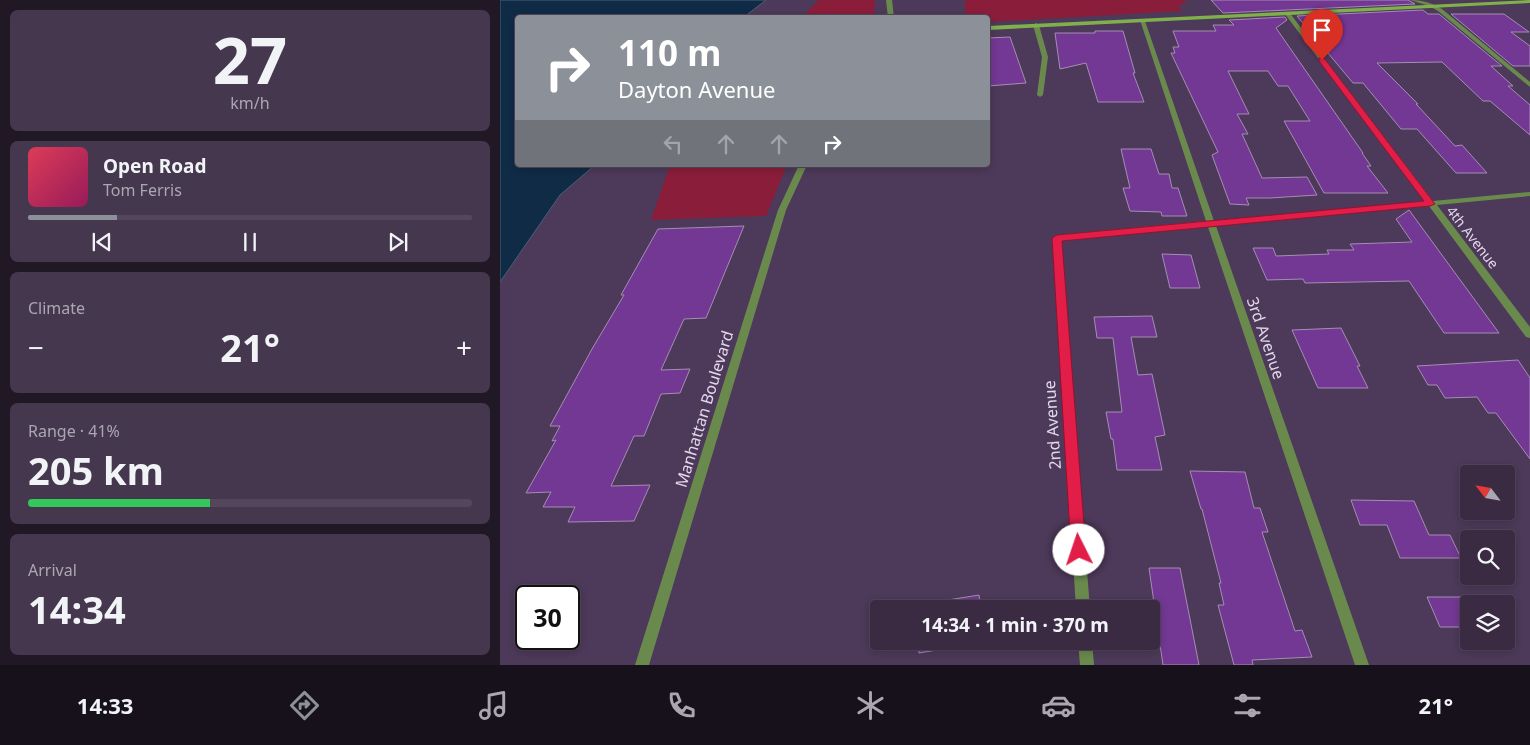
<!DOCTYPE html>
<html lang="en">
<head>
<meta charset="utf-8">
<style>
	:root { --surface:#3a2b43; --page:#45374e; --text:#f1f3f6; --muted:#aba7b2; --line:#54475c; --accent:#8c9099 }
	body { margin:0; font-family:"Noto Sans",sans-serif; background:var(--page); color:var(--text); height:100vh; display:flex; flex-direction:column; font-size:19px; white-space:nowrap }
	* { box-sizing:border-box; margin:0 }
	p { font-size:16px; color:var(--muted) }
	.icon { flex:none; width:28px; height:28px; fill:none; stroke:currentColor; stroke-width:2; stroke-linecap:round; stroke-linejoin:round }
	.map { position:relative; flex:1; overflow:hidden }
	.drawer { display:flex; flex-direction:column; gap:10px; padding:10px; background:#201825; width:500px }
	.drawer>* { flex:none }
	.guide { position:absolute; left:15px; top:15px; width:475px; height:152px; border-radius:5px; box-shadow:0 2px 8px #0003,0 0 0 1px var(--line); background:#8c9099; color:#fff; overflow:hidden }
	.needle { width:32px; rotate:301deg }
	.fabs { position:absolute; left:960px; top:465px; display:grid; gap:10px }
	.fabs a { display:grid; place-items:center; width:55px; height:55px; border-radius:5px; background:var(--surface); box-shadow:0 2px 8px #0003,0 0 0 1px var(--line); font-size:25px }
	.speed { position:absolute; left:15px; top:585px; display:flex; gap:10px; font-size:25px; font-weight:700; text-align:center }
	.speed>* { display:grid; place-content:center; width:65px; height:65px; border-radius:50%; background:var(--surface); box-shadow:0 2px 8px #0003,0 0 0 1px var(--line); line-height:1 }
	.speed .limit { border:2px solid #111; border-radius:8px; background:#fff; color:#111 }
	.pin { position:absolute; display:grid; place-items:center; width:42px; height:42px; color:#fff; margin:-51px -21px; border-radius:50% 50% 50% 0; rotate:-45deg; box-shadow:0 0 5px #0007 }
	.pin .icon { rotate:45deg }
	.me { position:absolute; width:55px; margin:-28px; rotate:356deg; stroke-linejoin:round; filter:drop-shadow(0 0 4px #0008) }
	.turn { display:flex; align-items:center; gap:18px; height:105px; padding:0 20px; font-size:22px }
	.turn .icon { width:65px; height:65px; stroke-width:2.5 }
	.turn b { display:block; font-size:35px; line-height:42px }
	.lanes { display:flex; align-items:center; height:48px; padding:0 20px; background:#0003; justify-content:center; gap:25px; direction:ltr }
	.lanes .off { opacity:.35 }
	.big { font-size:38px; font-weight:700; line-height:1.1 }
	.drawer .tile { flex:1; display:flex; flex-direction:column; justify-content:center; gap:8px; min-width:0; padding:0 18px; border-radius:8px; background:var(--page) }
	.drawer .dial { align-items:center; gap:0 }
	.dial b { font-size:65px; line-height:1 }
	.song { display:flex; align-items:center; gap:15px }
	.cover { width:60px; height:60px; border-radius:8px; background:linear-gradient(135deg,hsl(350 70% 55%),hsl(330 70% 35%)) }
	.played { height:5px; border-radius:2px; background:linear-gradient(90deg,var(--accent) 20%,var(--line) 20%) }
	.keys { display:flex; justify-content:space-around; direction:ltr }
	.heat { display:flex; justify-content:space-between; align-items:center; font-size:28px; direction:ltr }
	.charge { height:8px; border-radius:4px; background:linear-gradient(90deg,#34c759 41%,var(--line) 0) }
	.trip { position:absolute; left:370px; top:600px; width:290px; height:50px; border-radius:5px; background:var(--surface); box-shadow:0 2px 8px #0003,0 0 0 1px var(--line); font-weight:700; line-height:50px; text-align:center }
	.tabs { display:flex; height:80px; justify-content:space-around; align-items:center; background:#17111b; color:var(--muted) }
	.tabs .icon { width:35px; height:35px }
	.tabs .current { color:var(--accent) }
	.tabs b { font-size:22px; color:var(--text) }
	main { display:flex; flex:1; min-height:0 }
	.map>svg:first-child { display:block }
	.green { fill:#8a1e3a }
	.water { fill:#102b46; stroke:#4f5f77 }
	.building { fill:#723893; stroke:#a48eb3 }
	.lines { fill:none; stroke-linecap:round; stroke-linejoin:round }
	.street { fill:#6a8a4d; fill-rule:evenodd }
	.secondary { fill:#7fb04b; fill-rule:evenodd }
	.route { fill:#e11d48; stroke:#92132f }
	.labels { text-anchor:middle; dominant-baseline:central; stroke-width:5; stroke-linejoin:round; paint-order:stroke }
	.far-street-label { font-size:14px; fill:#e2d7ea; stroke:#4d3959 }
	.street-label { font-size:16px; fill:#e2d7ea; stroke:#4d3959 }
</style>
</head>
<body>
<main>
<section class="drawer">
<div class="tile dial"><b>27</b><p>km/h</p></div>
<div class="tile">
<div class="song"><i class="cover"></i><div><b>Open Road</b><p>Tom Ferris</p></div></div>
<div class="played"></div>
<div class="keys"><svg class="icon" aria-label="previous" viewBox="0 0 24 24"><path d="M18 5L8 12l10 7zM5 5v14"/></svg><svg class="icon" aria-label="pause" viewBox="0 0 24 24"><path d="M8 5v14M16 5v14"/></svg><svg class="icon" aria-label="next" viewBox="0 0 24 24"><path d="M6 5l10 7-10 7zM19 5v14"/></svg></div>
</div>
<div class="tile"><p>Climate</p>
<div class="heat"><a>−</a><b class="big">21°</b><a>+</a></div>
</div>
<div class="tile"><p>Range · 41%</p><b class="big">205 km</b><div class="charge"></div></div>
<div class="tile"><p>Arrival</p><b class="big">14:34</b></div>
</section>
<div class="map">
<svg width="1030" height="665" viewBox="0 0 1030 665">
	<rect width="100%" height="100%" fill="#4d3959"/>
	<path class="green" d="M 319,0 L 375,0 L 374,17 L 302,17 Z
		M 465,0 L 688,0 L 679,6 L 682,11 L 488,22 L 488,18 L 465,17 Z
		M 170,165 L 287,165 L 266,216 L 151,220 Z"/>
	<path class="water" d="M 0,0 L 266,0 L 244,17 L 18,18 L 18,165 L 95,165 L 60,195 L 0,282 Z"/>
	<path class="building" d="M 711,0 L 908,0 L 915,4 L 723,13 Z
		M 923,10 L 928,14 L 939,14 L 1002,66 L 991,66 L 1013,86 L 1008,86 L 1030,105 L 1030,135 L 990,101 L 983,101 L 942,62 L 877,63 L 918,104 L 916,104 L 955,146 L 962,145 L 987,173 L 956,173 L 917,129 L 901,129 L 863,83 L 853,83 L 797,16 Z
		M 951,14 L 1004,14 L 1029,32 L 1011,32 L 1030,46 L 1030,66 L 1013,66 Z
		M 785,17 L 787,20 L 776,28 L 863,153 L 862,153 L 871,166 L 867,166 L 888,193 L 824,193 L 784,121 L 810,121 L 788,86 L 778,86 L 768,71 L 728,71 L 749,114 L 737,114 L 748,134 L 742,134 L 762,178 L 807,177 L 817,195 L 770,198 L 746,198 L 749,205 L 730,204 L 712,155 L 718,152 L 671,53 L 675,53 L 673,47 L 679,47 L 673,31 L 716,31 L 713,25 L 734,25 L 729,20 Z
		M 595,31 L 623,31 L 635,73 L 633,73 L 644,102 L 598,102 L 586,63 L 560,69 L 555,33 L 595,33 Z
		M 510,37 L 526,83 L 488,86 L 488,38 Z
		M 621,149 L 651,149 L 659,174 L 669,174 L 672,188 L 678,188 L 687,216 L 662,216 L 661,212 L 630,211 L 623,188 L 630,188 Z
		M 909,210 L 999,333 L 944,333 L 909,281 L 805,283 L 803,279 L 767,280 L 753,248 L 773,248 L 776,256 L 829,254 L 827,250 L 854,250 L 850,244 L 912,242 L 896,219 Z
		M 244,226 L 206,318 L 184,319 L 161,370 L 190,369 L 180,393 L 161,394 L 144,436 L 134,436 L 111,486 L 150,485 L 134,521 L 68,522 L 75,507 L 43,507 L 51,492 L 26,493 L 56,440 L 52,441 L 60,426 L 50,426 L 92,349 L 124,295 L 121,295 L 158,229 Z
		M 662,254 L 691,255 L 700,288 L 670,288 Z
		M 652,316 L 657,337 L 631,337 L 638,375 L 652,374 L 665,435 L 655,437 L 662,470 L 617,470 L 613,439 L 611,439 L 606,412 L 622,412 L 613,338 L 597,338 L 594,317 Z
		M 841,328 L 860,366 L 857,366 L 868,388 L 818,388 L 792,330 Z
		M 1018,360 L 1030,378 L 1030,459 L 996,413 L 988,413 L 977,397 L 945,398 L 937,385 L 928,385 L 917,366 Z
		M 690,471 L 745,472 L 754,508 L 760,508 L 768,532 L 762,532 L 795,631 L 802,630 L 812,657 L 752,660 L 753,665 L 734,665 L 718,605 L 724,605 L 719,583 L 721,583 L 702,509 L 701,509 Z
		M 851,500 L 914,501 L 929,535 L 950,535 L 961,558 L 900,558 L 887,525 L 860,525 Z
		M 649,568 L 680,568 L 699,665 L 663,665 Z
		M 479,595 L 481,609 L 417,609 L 417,605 Z
		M 927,597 L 969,597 L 969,627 L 940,627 Z
		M 418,641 L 484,641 L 484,642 L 419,653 Z"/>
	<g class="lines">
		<path class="street" d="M 386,0 L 392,0 L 394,18 L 388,18 Z
			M 910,0 C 922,0 932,3 942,9 L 1030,82 L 1030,87 L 938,11 L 929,6 Z
			M 785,12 L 789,12 L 933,201 L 1030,192 L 1030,196 L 937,205 L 1030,327 L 1030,338 L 1026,337 L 929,206 L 716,226 L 869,665 L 855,665 L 708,227 L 561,240 L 590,609 L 576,609 L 553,238 L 557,235 L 706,221 L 640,20 L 645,21 L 714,221 L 925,201 L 785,14 Z
			M 536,23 L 539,25 L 548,57 L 543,95 L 540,97 L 537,95 L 542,57 L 533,25 Z
			M 299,165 L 307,165 L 286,210 L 149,665 L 135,665 L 278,210 Z
			M 578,641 L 592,641 L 594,665 L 580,665 Z"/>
		<path class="secondary" d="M 1030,0 L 1030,3 L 488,30 L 488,26 Z"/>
	</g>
	<path class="route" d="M 819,58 L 824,58 L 935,204 L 930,206 L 562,241 L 586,550 L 584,556 L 579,558 L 573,556 L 571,550 L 552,238 L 557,235 L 924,201 L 819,61 Z"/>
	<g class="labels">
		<g class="far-street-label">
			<text transform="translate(973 237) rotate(52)">4th Avenue</text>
		</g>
		<g class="street-label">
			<text transform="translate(766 338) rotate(71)">3rd Avenue</text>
			<text transform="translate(204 409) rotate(-73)">Manhattan Boulevard</text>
			<text transform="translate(552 425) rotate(-94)">2nd Avenue</text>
		</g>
	</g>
</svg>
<div class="fabs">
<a><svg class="needle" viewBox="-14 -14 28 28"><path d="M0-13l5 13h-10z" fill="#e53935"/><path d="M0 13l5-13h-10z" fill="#aba7b2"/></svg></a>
<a><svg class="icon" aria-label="search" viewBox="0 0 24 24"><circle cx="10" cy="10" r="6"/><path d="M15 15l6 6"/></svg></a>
<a><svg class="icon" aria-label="layers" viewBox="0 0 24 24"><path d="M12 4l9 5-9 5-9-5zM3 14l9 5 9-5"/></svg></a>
</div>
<div class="speed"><div class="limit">30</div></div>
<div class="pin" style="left:822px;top:60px;background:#d93025"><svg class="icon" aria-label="arrive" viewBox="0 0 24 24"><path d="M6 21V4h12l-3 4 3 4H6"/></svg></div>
<svg class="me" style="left:579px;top:550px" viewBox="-20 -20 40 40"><circle r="19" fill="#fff"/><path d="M0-13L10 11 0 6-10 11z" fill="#e11d48"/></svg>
<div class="trip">14:34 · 1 min · 370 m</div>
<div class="guide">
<div class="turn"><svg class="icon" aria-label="right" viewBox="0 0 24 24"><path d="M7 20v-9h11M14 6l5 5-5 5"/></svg><div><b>110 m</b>Dayton Avenue</div></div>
<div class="lanes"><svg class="icon off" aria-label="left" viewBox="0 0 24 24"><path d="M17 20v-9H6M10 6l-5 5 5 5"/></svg><svg class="icon off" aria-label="ahead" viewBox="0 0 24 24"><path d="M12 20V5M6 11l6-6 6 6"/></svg><svg class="icon off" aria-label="ahead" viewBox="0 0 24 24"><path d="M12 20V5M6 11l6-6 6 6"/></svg><svg class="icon" aria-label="right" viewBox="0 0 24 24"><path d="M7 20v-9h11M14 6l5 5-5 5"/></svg></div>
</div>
</div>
</main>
<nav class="tabs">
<b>14:33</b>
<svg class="icon current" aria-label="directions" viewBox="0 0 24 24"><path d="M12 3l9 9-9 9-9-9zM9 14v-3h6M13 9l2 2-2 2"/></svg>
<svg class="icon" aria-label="music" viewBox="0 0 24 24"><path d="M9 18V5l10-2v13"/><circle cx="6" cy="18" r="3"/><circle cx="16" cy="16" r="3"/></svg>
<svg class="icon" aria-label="phone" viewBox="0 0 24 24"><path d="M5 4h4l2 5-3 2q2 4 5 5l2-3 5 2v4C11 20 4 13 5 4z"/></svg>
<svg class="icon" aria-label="climate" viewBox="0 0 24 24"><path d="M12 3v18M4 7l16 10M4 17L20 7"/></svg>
<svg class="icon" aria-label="car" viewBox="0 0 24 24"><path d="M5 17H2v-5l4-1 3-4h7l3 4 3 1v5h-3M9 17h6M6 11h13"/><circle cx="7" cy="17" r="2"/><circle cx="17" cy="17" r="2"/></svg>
<svg class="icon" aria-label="filters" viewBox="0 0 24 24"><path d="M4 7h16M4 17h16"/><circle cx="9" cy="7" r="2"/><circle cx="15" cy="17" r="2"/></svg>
<b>21°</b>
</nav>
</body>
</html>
